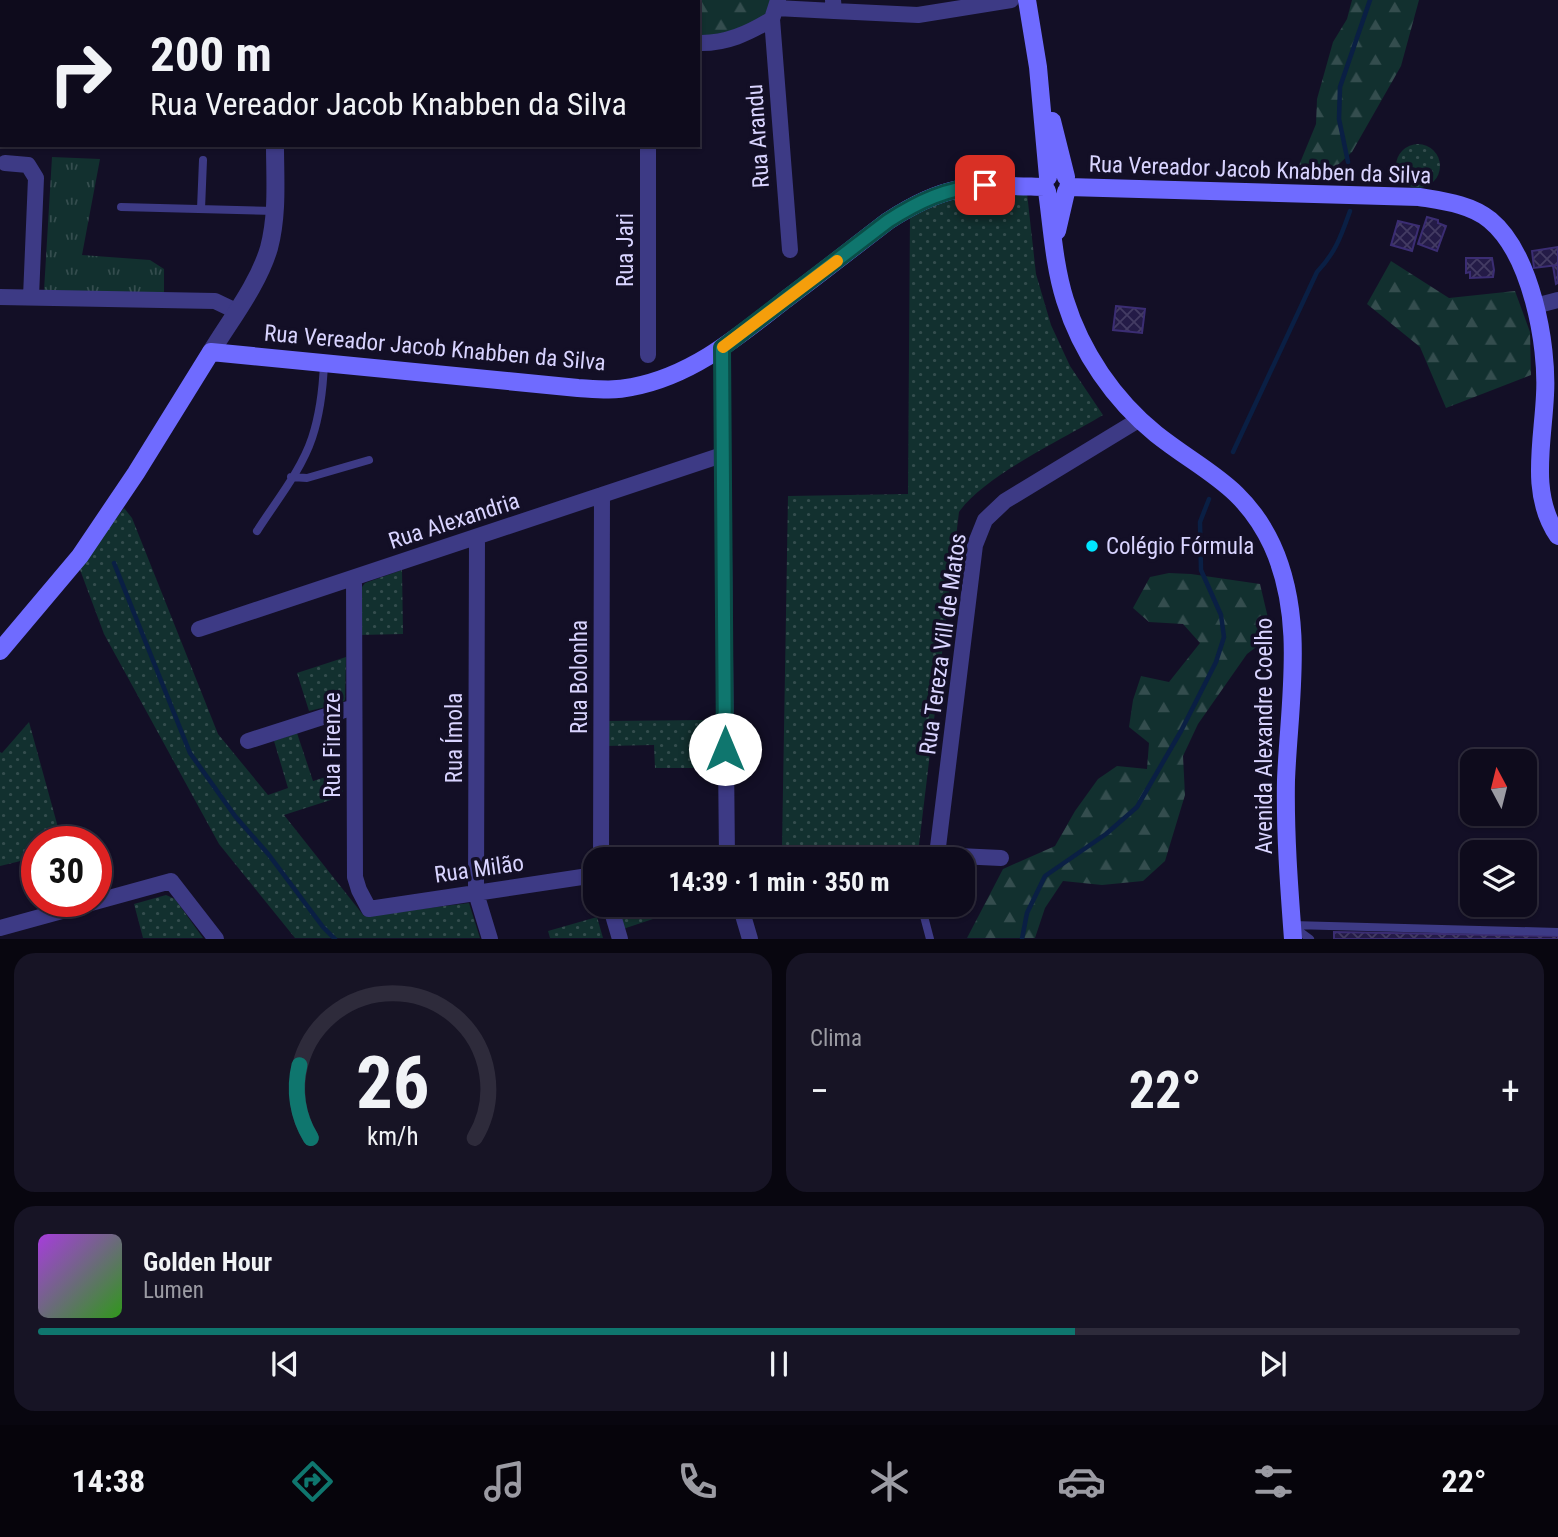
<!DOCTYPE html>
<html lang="pt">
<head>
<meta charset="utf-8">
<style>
	:root { --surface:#0e0b1c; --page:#171425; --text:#f1f3f6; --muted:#9b9ba3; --line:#2e2b3b; --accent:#0f766e }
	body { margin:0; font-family:"Roboto Condensed",sans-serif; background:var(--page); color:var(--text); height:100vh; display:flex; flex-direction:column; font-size:26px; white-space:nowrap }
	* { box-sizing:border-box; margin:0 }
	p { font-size:23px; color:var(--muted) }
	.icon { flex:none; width:38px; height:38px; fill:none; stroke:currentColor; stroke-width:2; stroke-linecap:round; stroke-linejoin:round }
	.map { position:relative; height:939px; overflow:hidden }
	.side { display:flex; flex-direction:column; gap:14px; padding:14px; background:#08060f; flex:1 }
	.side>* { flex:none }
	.top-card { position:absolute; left:0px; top:0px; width:700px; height:147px; box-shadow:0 2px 5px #0004,0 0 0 2px var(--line); background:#0e0b1c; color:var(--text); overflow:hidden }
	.needle { width:46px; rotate:353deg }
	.tools { position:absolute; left:1460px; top:749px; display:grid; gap:14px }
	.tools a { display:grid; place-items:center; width:77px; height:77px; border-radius:14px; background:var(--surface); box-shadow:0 2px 5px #0004,0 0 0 2px var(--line); font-size:35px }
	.speed { position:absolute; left:21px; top:826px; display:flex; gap:14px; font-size:35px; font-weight:700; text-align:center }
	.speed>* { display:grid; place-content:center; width:91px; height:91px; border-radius:50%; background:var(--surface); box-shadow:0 2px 5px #0004,0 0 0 2px var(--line); line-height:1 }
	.speed .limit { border:10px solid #d22; background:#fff; color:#111 }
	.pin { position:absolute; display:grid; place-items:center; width:60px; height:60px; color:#fff; margin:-30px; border-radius:14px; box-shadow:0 4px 10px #0006 }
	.me { position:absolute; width:77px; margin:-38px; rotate:0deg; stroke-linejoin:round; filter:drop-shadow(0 0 5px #0008) }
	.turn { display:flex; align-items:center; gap:24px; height:147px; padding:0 35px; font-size:32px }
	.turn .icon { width:91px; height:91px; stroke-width:2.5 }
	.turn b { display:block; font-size:49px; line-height:60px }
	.big { font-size:52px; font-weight:700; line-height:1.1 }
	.side .tile { flex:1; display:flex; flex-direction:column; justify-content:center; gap:10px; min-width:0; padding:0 24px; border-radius:21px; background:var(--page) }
	.side .dial { align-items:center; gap:0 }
	.dial svg { height:182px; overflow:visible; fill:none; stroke:var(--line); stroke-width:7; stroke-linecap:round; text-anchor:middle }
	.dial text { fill:var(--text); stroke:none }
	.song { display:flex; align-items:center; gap:21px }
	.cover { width:84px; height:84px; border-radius:10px; background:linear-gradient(135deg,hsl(280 70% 55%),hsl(110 70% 35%)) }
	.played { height:7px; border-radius:4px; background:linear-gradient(90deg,var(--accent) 70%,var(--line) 70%) }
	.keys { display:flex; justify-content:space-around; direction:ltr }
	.heat { display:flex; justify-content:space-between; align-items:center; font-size:38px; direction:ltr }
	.side .tiles { flex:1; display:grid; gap:14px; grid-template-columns:1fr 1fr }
	.tile:last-child { grid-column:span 2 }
	.trip { position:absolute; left:583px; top:847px; width:392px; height:70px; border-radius:21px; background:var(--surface); box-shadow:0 2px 5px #0004,0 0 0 2px var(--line); font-weight:700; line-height:70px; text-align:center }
	.tabs { display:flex; height:112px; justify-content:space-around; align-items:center; background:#06040b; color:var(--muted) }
	.tabs .icon { width:49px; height:49px }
	.tabs .current { color:var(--accent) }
	.tabs b { font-size:32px; color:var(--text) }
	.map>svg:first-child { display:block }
	.grass { fill:url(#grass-dots) }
	.forest { fill:url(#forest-firs) }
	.park { fill:url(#park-tufts) }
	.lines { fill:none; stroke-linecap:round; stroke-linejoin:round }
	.stream { stroke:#0a1f44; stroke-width:4.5 }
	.building { fill:url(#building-cross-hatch); stroke:#3b2d73; stroke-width:2 }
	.service { stroke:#3d3a85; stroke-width:8 }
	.minor { stroke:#3d3a85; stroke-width:16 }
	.tertiary { stroke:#3d3a85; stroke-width:18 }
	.secondary { stroke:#6f6bff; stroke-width:18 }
	.route-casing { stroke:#0a4d48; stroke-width:18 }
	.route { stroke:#0f766e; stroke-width:12 }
	.slow { stroke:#f59e0b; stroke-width:12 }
	.poi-dot { fill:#00e5ff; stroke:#130f26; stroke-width:2.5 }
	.labels { text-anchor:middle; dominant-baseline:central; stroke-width:7; stroke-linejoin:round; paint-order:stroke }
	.street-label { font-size:23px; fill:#d9d4ff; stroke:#130f26 }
	.poi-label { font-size:23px; fill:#d9d4ff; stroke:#130f26; text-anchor:start }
</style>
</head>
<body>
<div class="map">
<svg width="1558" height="939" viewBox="0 0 1558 939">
	<defs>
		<pattern id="grass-dots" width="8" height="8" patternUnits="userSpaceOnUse" patternTransform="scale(1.75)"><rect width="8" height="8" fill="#12302f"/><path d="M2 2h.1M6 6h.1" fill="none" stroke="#344d4e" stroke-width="1.8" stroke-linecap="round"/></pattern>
		<pattern id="forest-firs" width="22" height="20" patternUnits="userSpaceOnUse" patternTransform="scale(1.75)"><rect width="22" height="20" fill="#12302f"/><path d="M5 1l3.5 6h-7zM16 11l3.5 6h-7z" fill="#344d4e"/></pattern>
		<pattern id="park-tufts" width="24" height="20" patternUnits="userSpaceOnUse" patternTransform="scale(1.75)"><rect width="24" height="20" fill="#12302f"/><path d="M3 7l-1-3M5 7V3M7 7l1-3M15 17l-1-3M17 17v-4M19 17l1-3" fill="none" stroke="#344d4e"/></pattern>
		<pattern id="building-cross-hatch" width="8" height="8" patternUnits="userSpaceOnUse" patternTransform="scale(1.75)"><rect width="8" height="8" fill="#241b47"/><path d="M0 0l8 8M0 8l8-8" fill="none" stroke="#433b63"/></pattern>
	</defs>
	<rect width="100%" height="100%" fill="#130f26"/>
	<path class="grass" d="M1396 166a22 22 0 1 1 44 0a22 22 0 1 1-44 0Z
		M 960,192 L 1027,193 L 1036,274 L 1051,325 L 1070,366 L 1103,415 C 1063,439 984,476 959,512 L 918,853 L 782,847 L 788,496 L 908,494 L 910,213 Z
		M 124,508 L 132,518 L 218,734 L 268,795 L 288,788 L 274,741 L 297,733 L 313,781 L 342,772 L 343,796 L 284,815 L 364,916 L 469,903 L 480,938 L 295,938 L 219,844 L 104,634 L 79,567 Z
		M 402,570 L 403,634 L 360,635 L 362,587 L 365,583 Z
		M 346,657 L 345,700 L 342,703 L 309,711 L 297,673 Z
		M 706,720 L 707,768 L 655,768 L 654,745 L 605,746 L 605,721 Z
		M 29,722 L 62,842 L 37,842 L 37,857 L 0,866 L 0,752 L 2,753 Z
		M 166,895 L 175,899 L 203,938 L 143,938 L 134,904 Z
		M 614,905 L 666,905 L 668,914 L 620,930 Z
		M 597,917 L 603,938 L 550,938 L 548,931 Z"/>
	<path class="forest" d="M 650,0 L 772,0 L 768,16 L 746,29 L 698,38 L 698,2 Z
		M 1352,0 L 1419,0 L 1401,66 L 1352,152 L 1328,174 L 1295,175 L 1316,124 L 1317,99 L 1333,42 L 1347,19 Z
		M 1391,261 L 1449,298 L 1515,291 L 1530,332 L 1531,375 L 1446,408 L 1420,347 L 1367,304 Z
		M 1169,573 L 1191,574 L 1260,584 L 1272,635 L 1247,654 L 1198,724 L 1183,756 L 1185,795 L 1165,861 L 1143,881 L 1102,885 L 1063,881 L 1045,908 L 1035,938 L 967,938 L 1003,869 L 1055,846 L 1075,811 L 1098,779 L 1117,766 L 1147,769 L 1149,743 L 1129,727 L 1133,700 L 1141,676 L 1169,682 L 1200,643 L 1183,624 L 1149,622 L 1133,608 L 1150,577 Z"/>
	<path class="park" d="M 52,157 L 100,159 L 82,255 L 150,260 L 164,269 L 164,294 L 44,291 Z"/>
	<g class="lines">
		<path class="stream" d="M 1348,162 L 1339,119 L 1340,87 L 1370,0
			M 1233,452 L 1317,272 C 1336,252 1341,236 1350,211
			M 114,563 L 190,753 L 235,816 L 269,855 L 323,927 L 335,939
			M 1022,939 L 1027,913 L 1045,876 L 1106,834 L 1137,807 L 1181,731 L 1216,662 L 1224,637 L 1221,615 L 1201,570 L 1200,522 L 1209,499"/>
	</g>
	<path class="building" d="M 1427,217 L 1438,220 L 1438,223 L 1446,226 L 1437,251 L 1418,244 Z
		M 1398,221 L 1419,226 L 1412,251 L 1391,245 Z
		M 1558,247 L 1558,265 L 1534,268 L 1532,251 Z
		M 1466,258 L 1492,258 L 1494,270 L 1493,277 L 1470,278 L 1470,272 L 1466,273 Z
		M 1558,265 L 1558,283 L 1556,284 L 1553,266 Z
		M 1116,306 L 1145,309 L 1142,333 L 1113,330 Z
		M 1334,932 L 1558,936 L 1558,939 L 1334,939 Z"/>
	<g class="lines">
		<path class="service" d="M 121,207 L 275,211
			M 201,209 L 203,160
			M 291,477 L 307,478 L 369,460
			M 257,531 C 276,501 301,471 312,438 C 320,414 323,388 324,363
			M 921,905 L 930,939
			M 1292,925 L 1558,932
			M 1295,928 L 1310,939"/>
		<path class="minor" d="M 20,0 L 21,2
			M 645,0 L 646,2
			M 833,0 L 834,11 L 918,15 L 1011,0
			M 295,1 L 329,2
			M 393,2 L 393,0
			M 560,2 L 560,0
			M 776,8 L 834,11
			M 772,19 L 790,250
			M 698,43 C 726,44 749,33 772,19 L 778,0
			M 0,75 L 2,76
			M 5,163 L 28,165 L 36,178 L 31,297
			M 0,297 L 215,301 L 236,311
			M 1535,306 L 1558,300
			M 722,348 L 727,859
			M 648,355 L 648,145
			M 477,537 L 476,893 L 490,939
			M 354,578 L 355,877 L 359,890 L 369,909 L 595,875
			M 199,629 L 722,455
			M 248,741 L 354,707
			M 1001,858 L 937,855 L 975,545 L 985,520 L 1005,501 L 1140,419
			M 601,859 L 602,495
			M 700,859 L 726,855
			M 610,905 L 620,939
			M 740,905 L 750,939
			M 0,928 L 171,881 L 216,939"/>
		<path class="tertiary" d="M 224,0 L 226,2
			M 211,352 C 231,319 258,285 269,248 C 278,214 275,179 275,145"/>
		<path class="secondary" d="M 1027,0 L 1038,67 L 1048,177
			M 1052,121 L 1066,177
			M 1068,187 L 1419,197 C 1443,201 1471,204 1490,220 C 1531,254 1548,344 1545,395 C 1543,442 1529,494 1558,536
			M 1047,191 C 1052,227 1054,265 1065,300 C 1081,352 1114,400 1156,434 C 1204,472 1244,485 1272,545 C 1306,619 1289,702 1286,780 C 1285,833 1289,886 1293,939
			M 1057,231 L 1066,192
			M 0,651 L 80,556 L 136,473 L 211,352 L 578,388 C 596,389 614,391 632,387 C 692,376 739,336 785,300 C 820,274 854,247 888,221 C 949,181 976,185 1045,187"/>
	</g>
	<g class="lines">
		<g class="route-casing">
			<path id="route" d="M 725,749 L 722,348 L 888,221 C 919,201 947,188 985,185"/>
		</g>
		<use href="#route" class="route"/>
		<path class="slow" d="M 723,347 L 837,261"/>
	</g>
	<circle class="poi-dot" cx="1092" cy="546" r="7"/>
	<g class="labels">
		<g class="street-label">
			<text transform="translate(758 136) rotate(-94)">Rua Arandu</text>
			<text transform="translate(1260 170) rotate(2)">Rua Vereador Jacob Knabben da Silva</text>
			<text transform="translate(625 250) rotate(-90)">Rua Jari</text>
			<text transform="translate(435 348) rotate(5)">Rua Vereador Jacob Knabben da Silva</text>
			<text transform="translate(454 521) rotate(-18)">Rua Alexandria</text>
			<text transform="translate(943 644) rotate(-82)">Rua Tereza Vill de Matos</text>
			<text transform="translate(579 677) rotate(-90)">Rua Bolonha</text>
			<text transform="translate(1264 736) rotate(-90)">Avenida Alexandre Coelho</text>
			<text transform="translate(454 738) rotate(-90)">Rua Ímola</text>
			<text transform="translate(332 745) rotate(-90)">Rua Firenze</text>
			<text transform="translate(479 869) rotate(-8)">Rua Milão</text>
		</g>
		<g class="poi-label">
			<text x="1106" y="546">Colégio Fórmula</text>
		</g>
	</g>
</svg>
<div class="tools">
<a><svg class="needle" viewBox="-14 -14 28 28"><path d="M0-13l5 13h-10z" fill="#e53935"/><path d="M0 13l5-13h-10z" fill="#9b9ba3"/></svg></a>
<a><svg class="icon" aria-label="layers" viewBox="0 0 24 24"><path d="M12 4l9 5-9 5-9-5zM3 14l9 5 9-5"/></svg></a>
</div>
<div class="speed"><div class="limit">30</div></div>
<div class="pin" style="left:985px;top:185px;background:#d93025"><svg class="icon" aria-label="arrive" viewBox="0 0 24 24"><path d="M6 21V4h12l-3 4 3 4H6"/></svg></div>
<svg class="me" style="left:725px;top:749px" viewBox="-20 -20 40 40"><circle r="19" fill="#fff"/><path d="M0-13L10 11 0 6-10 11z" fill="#0f766e"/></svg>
<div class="trip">14:39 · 1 min · 350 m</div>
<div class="top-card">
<div class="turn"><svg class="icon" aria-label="right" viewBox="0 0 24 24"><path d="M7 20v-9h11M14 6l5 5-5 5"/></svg><div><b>200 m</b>Rua Vereador Jacob Knabben da Silva</div></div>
</div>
</div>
<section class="side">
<div class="tiles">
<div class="tile dial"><svg viewBox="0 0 100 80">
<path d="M14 69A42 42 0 1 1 86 69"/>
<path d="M14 69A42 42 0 0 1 9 37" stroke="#0f766e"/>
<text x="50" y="56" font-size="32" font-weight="700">26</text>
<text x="50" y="72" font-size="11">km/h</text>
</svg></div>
<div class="tile"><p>Clima</p>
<div class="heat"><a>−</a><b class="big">22°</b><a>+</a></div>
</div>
<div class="tile">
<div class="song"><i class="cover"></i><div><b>Golden Hour</b><p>Lumen</p></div></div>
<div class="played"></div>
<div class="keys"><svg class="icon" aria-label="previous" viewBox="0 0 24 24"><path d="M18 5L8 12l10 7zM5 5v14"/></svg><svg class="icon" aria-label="pause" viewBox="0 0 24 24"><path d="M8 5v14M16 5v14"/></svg><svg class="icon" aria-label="next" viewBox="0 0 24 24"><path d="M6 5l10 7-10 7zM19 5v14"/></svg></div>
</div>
</div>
</section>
<nav class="tabs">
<b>14:38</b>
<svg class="icon current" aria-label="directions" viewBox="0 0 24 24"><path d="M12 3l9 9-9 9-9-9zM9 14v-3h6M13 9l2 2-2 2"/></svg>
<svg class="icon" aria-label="music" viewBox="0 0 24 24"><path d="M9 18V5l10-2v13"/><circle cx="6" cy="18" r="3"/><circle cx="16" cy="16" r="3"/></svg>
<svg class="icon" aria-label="phone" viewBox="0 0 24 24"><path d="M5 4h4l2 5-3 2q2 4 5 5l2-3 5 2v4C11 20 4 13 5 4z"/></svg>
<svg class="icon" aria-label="climate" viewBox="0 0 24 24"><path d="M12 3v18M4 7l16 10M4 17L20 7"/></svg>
<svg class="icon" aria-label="car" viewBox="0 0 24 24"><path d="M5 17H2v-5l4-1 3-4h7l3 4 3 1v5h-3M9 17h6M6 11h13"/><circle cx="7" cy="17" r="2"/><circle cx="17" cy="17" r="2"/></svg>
<svg class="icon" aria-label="filters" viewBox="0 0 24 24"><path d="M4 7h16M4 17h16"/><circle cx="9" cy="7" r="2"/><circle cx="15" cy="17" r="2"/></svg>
<b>22°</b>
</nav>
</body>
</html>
